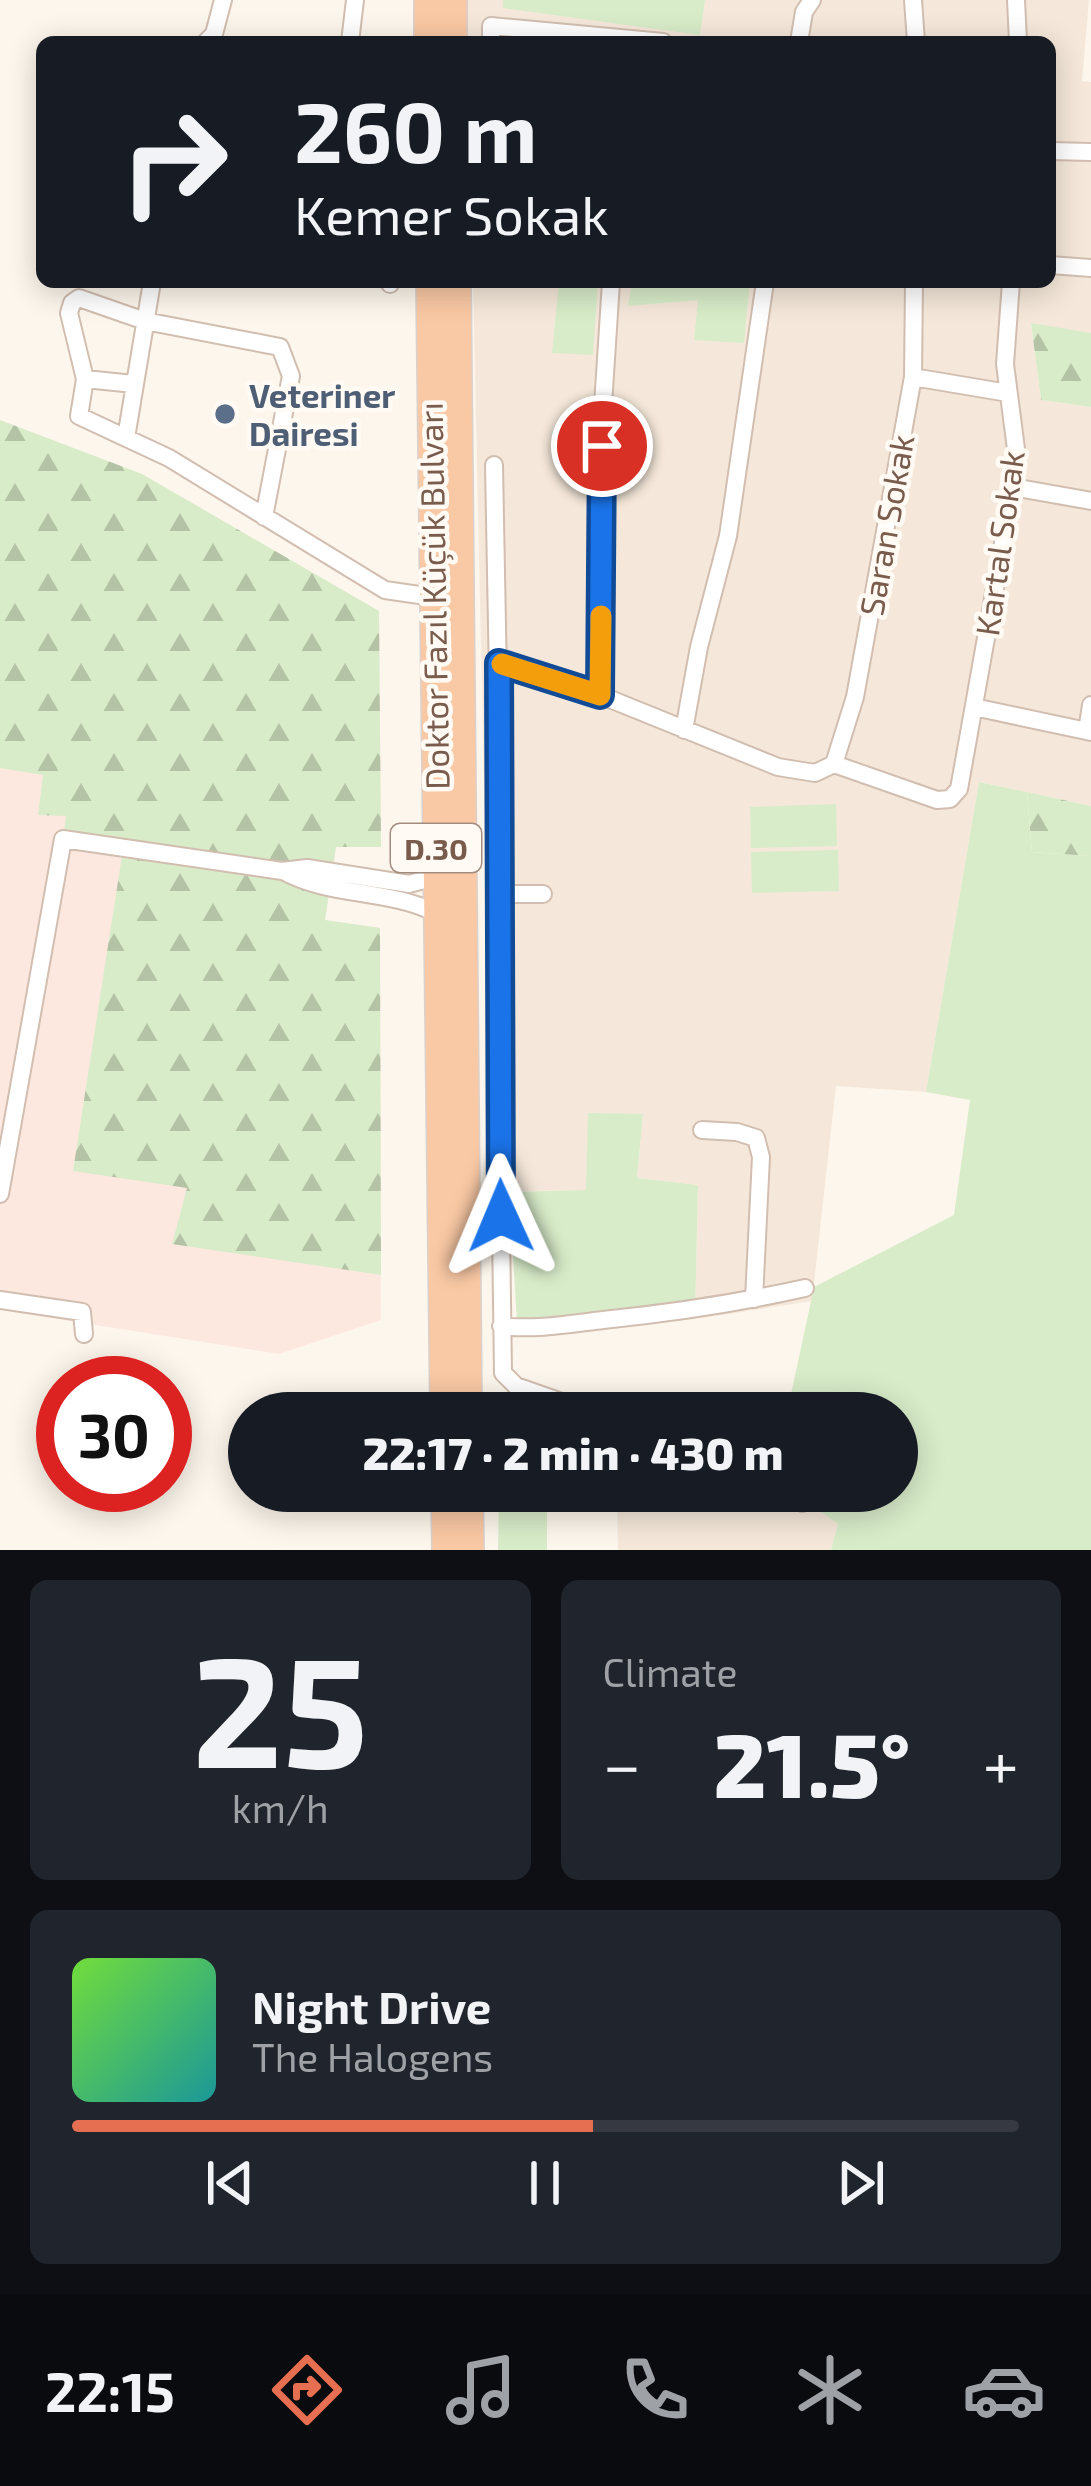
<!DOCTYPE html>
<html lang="en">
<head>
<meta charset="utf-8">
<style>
	:root { --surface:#171b24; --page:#20242c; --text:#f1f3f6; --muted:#9ea1a6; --line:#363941; --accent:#e76f51 }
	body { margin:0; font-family:"Exo 2",sans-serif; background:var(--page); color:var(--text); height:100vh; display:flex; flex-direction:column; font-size:45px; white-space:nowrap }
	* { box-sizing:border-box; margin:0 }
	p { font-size:39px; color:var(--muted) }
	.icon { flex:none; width:66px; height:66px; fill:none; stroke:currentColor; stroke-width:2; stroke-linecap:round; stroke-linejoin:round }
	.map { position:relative; height:1550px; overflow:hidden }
	.drawer { display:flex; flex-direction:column; gap:30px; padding:30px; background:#0d0f14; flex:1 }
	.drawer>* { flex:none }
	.top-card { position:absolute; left:36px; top:36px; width:1020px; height:252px; border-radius:18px; box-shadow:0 6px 30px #0003; background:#171b24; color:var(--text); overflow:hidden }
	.speed { position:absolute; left:36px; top:1356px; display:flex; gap:24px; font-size:60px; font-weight:700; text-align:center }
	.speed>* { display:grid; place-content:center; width:156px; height:156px; border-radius:50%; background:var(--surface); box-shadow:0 6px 30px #0003; line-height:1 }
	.speed .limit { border:18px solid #d22; background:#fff; color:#111 }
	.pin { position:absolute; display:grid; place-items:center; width:102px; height:102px; color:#fff; margin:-51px; border:6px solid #fff; border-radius:50%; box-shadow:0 3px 12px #0007 }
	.me { position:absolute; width:132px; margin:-66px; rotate:359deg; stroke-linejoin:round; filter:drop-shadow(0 0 9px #0008) }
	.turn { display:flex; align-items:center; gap:42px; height:252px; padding:0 60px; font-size:54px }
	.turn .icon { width:156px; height:156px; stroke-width:2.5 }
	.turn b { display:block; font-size:84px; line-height:102px }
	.big { font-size:90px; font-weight:800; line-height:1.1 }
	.drawer .card { flex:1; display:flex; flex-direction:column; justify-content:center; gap:18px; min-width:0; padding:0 42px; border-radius:18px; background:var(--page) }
	.drawer .dial { align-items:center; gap:0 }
	.dial b { font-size:156px; line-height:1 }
	.song { display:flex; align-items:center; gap:36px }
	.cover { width:144px; height:144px; border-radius:18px; background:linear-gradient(135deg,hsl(100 70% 55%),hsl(180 70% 35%)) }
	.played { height:12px; border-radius:6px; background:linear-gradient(90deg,var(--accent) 55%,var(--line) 55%) }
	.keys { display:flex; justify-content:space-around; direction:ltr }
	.heat { display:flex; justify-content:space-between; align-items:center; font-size:66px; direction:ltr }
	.drawer .tiles { flex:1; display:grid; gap:30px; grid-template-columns:1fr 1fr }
	.card:last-child { grid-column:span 2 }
	.trip { position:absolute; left:228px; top:1392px; width:690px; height:120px; border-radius:60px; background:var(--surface); box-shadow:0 6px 30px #0003; font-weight:800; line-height:120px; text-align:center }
	.tabs { display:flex; height:192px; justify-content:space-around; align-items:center; background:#090b0e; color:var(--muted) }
	.tabs .icon { width:84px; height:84px }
	.tabs .active { color:var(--accent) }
	.tabs b { font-size:54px; color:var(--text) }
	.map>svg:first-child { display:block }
	.residential { fill:#f5e8da }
	.commercial { fill:#fde8e0 }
	.green { fill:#d8ecc9 }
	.forest { fill:url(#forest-firs) }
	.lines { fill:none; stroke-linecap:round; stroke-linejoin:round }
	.minor-casing { stroke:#d1beb0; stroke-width:20 }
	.trunk-casing { stroke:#dad1cd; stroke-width:30 }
	.minor { stroke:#fff; stroke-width:16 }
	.trunk { stroke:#f9c8a4; stroke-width:27 }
	.route-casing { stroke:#114b97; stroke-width:30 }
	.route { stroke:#1a73e8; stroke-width:21 }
	.slow { stroke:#f59e0b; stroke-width:21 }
	.service-dot { fill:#5c6f8a; stroke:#fffaf3; stroke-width:4.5 }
	.labels { text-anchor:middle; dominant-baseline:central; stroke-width:9; stroke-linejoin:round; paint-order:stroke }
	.shield { fill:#fffaf3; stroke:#a28b7f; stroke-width:3 }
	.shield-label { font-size:30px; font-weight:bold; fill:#7a5c4d }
	.service-label { font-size:33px; font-weight:bold; fill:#4e5e75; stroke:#fffaf3; text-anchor:start }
	.street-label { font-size:33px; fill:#7a5c4d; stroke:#fffaf3 }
</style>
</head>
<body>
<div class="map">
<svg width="1091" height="1550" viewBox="0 0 1091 1550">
	<defs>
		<pattern id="forest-firs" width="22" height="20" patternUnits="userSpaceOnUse" patternTransform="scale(3)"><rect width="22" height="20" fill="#d8ecc9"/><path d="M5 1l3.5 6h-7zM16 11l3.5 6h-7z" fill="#b4c2a5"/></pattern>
	</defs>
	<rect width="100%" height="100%" fill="#fdf6ec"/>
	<path class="residential" d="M 468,0 L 1089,0 L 1082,81 L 1091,82 L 1091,333 L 1031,324 L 1041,400 L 1091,407 L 1091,806 L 979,782 L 926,1092 L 836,1086 L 812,1301 L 695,1319 L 698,1185 L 637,1178 L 643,1115 L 586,1190 L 488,1192 L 486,872 L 473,282 L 1050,282 L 1050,42 L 468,42 Z
		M 617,1491 L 793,1491 L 839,1524 L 831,1550 L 618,1550 Z"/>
	<path class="commercial" d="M 0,420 L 379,611 L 381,847 L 336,847 L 325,920 L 380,928 L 381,1320 L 279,1354 L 0,1310 Z"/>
	<path class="green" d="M 503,0 L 705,0 L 700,35 L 503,8 Z
		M 559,282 L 598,282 L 593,355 L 552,353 Z
		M 632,282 L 750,282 L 744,343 L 694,340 L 698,300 L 628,306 Z
		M 979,782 L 1027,792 L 1032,852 L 1091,856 L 1091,1550 L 831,1550 L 838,1524 L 793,1491 L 897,1491 L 897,1413 L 787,1413 L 814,1287 L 954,1215 L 970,1100 L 926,1092 Z
		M 836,804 L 837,846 L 751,848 L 750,807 Z
		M 838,850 L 839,891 L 752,893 L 751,852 Z
		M 588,1113 L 643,1114 L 637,1178 L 698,1185 L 695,1319 L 518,1337 L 509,1192 L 586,1190 Z
		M 499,1491 L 547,1491 L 547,1550 L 498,1550 Z"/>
	<path class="forest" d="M 1031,323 L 1091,333 L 1091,407 L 1041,400 Z
		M 0,420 L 142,474 L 379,611 L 381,847 L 336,847 L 325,920 L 380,928 L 381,1275 L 172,1244 L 187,1188 L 73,1171 L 123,849 L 63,839 L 66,816 L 38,815 L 43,775 L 0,768 Z
		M 1027,792 L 1091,806 L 1091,856 L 1032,852 Z"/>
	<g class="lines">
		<g class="minor-casing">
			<path id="minor" d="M 913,0 L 916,42
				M 1016,0 L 1018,42
				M 206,42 L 214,34 L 223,0
				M 350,42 L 355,0
				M 491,42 L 491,26 L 663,42
				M 799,42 L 804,12 L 812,0
				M 1050,151 L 1091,152
				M 1050,265 L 1091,268
				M 390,282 L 390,284
				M 913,377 L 1008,393
				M 85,379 L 134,384
				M 126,438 L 152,282
				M 494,465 L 502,894 L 499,1087 L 503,1373 L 516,1386 L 593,1413
				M 1013,487 L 1091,501
				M 264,517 L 291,376 L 280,347 L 145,321 L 79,298 L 72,303 L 69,313 L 85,379 L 79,416 L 169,458 L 385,590 L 433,597
				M 499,663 L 600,695 L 778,767 L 815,773 L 834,764
				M 600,695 L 603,405 L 611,282
				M 974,707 L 1091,732
				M 684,730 L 699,647 L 728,536 L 765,282
				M 1087,731 L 1091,705
				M 834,764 L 937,800 L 950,799 L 959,789 L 1013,487 L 1016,449 L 1005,364 L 1011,282
				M 834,764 L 855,697 L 913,377 L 914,282
				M 283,871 C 330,897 389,889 436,913
				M 502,894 L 543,894
				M 702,1130 L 737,1132 L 756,1138 L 761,1157 L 754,1299
				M 0,1194 L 63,839 L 282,871 L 307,868 L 409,884 L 424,880 L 435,867
				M 0,1300 L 82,1312 L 84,1334
				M 501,1326 C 535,1330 569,1324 603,1320 C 671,1313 738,1303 805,1288
				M 777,1491 L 802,1503"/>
		</g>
		<g class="trunk-casing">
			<path id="trunk" d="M 428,0 L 428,42
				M 453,0 L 453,42
				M 430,282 L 444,1413
				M 457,282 L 468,1413
				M 445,1491 L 446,1550
				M 469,1491 L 470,1550"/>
		</g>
		<use href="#minor" class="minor"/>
		<use href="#trunk" class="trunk"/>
	</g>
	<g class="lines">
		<g class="route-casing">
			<path id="route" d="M 501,1216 L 499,663 L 600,695 L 602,446"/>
		</g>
		<use href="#route" class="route"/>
		<path class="slow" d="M 502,664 L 600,695 L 601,616"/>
	</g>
	<circle class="service-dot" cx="225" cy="414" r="12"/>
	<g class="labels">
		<rect class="shield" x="391" y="824" width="90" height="48" rx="9"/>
		<g class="shield-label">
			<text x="436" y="848">D.30</text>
		</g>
		<g class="service-label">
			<text x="249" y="395">Veteriner<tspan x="249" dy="38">Dairesi</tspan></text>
		</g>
		<g class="street-label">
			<text transform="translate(886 525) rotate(-80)">Saran Sokak</text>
			<text transform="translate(999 543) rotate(-82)">Kartal Sokak</text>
			<text transform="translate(433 596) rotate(-91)">Doktor Fazıl Küçük Bulvarı</text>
		</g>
	</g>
</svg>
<div class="speed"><div class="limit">30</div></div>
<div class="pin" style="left:602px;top:446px;background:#d93025"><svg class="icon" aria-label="arrive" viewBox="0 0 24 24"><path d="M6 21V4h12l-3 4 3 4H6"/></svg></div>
<svg class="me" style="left:501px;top:1216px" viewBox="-20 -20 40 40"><path d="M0-17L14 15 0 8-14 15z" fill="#1a73e8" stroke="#fff" stroke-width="4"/></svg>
<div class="trip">22:17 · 2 min · 430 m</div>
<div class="top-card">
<div class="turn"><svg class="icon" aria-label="right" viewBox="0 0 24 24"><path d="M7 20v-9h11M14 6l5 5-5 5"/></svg><div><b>260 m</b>Kemer Sokak</div></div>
</div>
</div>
<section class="drawer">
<div class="tiles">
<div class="card dial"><b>25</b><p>km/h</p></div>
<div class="card"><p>Climate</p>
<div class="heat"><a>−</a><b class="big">21.5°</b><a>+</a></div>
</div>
<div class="card">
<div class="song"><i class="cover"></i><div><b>Night Drive</b><p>The Halogens</p></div></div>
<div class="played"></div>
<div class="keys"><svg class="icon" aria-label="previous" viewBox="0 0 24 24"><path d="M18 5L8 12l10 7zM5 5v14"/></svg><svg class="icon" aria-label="pause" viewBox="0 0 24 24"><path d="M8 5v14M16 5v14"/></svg><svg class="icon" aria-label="next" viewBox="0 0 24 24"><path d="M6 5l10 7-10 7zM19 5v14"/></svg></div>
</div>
</div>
</section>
<nav class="tabs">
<b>22:15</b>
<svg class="icon active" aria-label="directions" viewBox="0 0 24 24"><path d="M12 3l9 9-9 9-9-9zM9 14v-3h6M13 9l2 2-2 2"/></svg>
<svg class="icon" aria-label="music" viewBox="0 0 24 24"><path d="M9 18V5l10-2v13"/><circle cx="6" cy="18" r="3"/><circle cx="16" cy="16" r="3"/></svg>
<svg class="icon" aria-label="phone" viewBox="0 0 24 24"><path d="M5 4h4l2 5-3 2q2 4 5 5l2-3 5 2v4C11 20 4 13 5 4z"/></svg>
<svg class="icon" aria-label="climate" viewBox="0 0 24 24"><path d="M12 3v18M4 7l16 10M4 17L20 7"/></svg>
<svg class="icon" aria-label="car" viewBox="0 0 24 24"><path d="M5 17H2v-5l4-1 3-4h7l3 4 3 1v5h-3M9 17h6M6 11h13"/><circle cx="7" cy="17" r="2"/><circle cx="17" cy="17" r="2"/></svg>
</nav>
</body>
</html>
